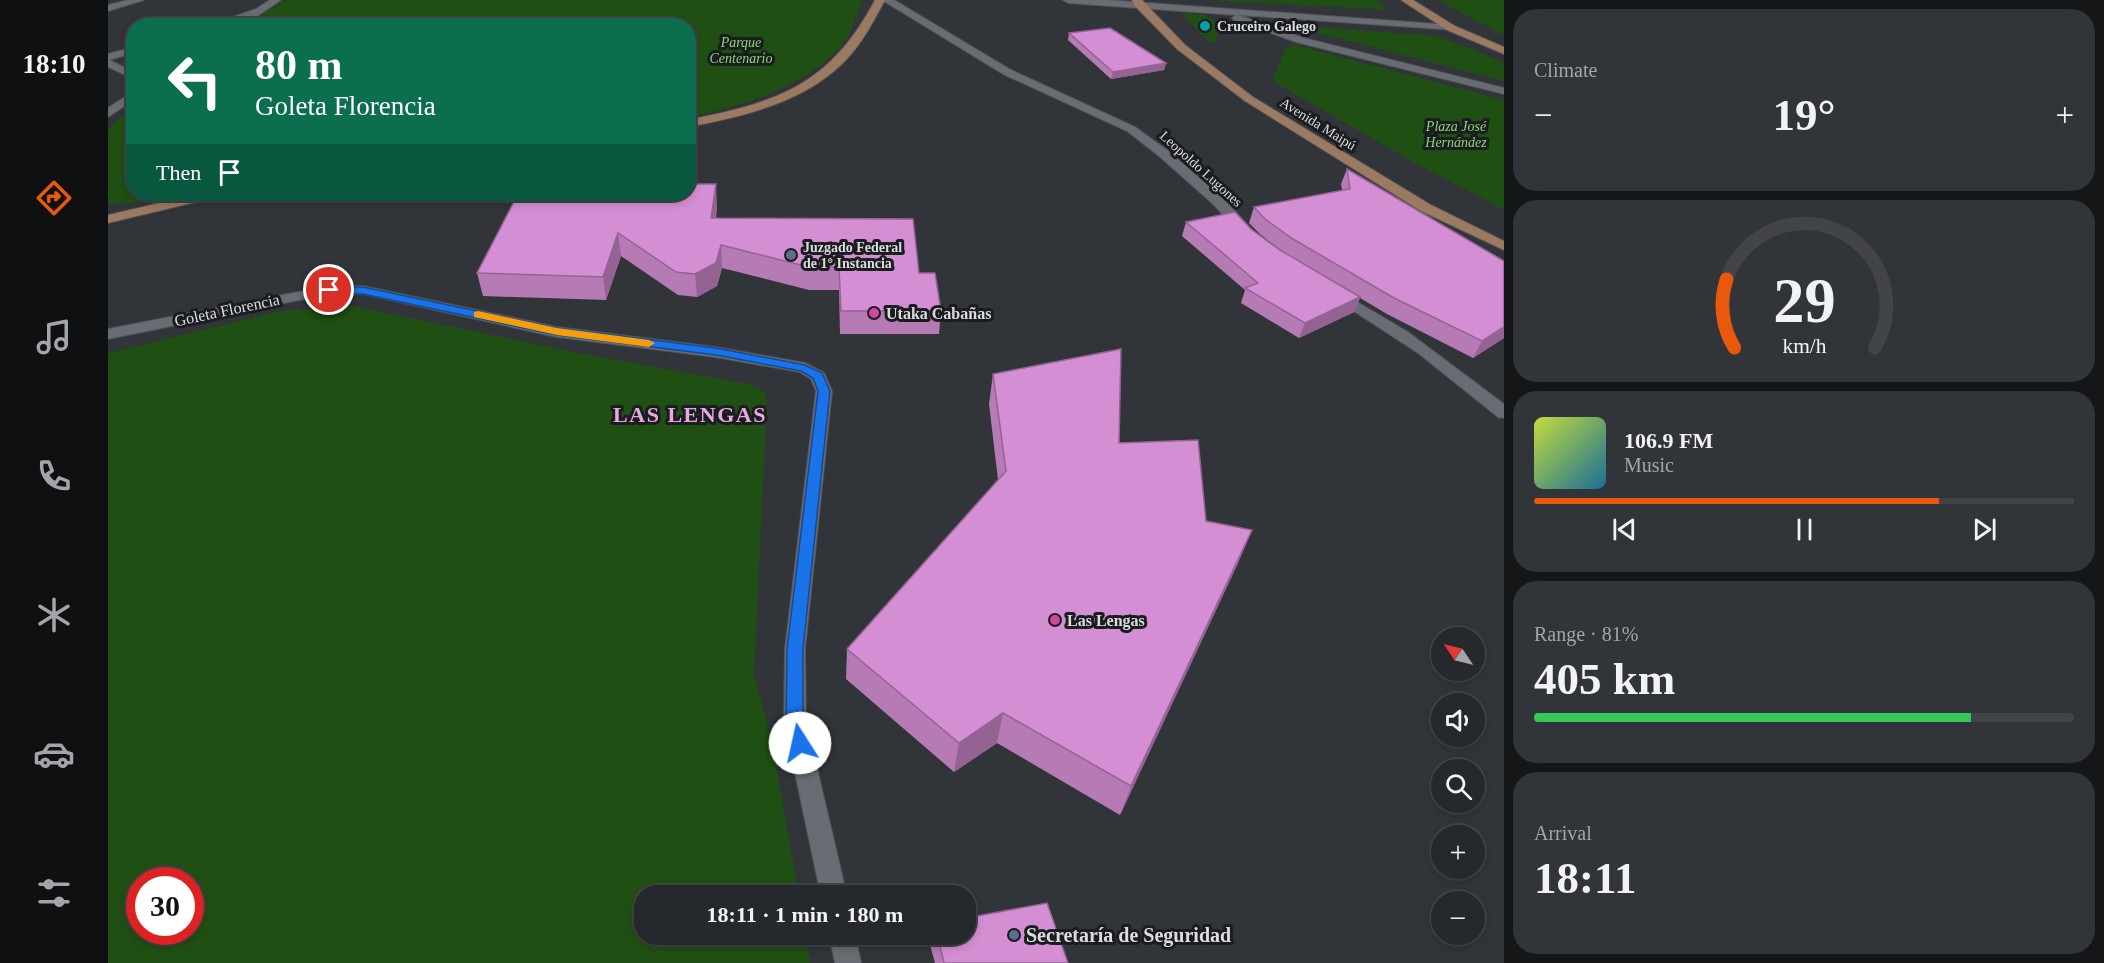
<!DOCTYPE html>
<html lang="en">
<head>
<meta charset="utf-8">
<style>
	:root { --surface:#25282c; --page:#313438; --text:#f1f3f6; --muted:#a3a6a9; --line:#424448; --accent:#ea580c }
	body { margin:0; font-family:"Times New Roman",serif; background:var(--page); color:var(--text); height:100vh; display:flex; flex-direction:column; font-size:22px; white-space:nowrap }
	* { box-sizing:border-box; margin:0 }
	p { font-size:20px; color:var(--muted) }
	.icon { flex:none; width:33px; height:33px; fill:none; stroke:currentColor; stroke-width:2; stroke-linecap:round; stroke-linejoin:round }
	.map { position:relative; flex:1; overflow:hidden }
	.sheet { display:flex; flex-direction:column; gap:9px; padding:9px; background:#141618; width:600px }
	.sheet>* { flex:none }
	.guide { position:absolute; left:18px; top:18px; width:570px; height:183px; border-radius:24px; box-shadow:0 3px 9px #0003,0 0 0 2px var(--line); background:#0b6e4f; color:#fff; overflow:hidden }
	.needle { width:39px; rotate:305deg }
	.fabs { position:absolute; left:1323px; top:627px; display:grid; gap:12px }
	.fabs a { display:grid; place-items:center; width:54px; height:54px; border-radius:50%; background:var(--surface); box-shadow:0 3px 9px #0003,0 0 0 2px var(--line); font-size:30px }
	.speed { position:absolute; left:18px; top:867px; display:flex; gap:12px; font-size:30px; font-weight:700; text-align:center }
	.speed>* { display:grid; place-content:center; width:78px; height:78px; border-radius:50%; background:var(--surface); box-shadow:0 3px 9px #0003,0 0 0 2px var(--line); line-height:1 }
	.speed .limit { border:9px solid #d22; background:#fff; color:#111 }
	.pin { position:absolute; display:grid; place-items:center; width:51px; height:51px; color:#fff; margin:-26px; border:3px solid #fff; border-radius:50%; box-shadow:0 2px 6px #0007 }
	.me { position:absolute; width:66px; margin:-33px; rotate:350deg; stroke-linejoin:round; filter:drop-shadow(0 0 4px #0008) }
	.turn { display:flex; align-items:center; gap:21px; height:126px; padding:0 30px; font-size:27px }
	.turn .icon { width:78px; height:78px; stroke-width:2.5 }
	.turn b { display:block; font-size:42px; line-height:51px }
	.then { display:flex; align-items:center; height:57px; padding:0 30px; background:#0003; gap:12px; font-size:22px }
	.big { font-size:45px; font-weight:700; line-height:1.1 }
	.sheet .widget { flex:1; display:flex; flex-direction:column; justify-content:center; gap:9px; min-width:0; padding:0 21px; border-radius:24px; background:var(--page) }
	.sheet .dial { align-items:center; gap:0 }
	.dial svg { height:156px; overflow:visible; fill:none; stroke:var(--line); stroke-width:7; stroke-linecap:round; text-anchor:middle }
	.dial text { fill:var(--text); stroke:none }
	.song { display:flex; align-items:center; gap:18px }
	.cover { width:72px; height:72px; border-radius:9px; background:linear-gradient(135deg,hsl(70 70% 55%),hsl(200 70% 35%)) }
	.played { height:6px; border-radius:3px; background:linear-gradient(90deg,var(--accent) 75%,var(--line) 75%) }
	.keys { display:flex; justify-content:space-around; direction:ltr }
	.heat { display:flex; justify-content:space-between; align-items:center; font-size:33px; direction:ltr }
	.charge { height:9px; border-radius:4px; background:linear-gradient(90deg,#34c759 81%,var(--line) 0) }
	.trip { position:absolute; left:526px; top:885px; width:342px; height:60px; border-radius:24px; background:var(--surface); box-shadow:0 3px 9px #0003,0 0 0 2px var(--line); font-weight:700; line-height:60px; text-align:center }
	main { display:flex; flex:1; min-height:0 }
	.tabs { display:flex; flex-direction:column; width:108px; justify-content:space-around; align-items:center; background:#0f1012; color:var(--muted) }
	.tabs .icon { width:42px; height:42px }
	.tabs .selected { color:var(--accent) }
	.tabs b { font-size:27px; color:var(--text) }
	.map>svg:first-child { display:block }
	.green { fill:#204f13; fill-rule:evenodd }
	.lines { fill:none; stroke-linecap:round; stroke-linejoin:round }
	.minor-casing { stroke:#4f5257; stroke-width:2 }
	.major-casing { stroke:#4f5257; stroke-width:2 }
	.minor { fill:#696d73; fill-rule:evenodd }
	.major { fill:#9c7961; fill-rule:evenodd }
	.wall { fill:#b67ab5 }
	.shaded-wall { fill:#946394 }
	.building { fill:#d48ed3; stroke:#946394; stroke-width:1.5 }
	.route { fill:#1a73e8; stroke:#114b97; stroke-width:1.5 }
	.slow { fill:#f59e0b }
	.culture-dot { fill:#0f9aa8; stroke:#1a1c1f; stroke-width:2 }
	.service-dot { fill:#5c6f8a; stroke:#1a1c1f; stroke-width:2 }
	.hotel-dot { fill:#d1479c; stroke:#1a1c1f; stroke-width:2 }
	.labels { text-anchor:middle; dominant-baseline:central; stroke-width:6; stroke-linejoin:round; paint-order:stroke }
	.far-poi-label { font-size:14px; font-weight:bold; fill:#dbdde1; stroke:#1a1c1f; text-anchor:start }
	.far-park-label { font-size:14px; font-style:italic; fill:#89d976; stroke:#1a1c1f }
	.far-street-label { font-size:14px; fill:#dbdde1; stroke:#1a1c1f }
	.street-label { font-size:16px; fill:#dbdde1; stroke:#1a1c1f }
	.poi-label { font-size:16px; font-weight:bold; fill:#dbdde1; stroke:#1a1c1f; text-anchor:start }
	.near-poi-label { font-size:20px; font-weight:bold; fill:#dbdde1; stroke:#1a1c1f; text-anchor:start }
	.district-label { font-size:22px; font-weight:bold; letter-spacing:1.5px; fill:#e6aae0; stroke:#1a1c1f }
</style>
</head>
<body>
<main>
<nav class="tabs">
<b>18:10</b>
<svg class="icon selected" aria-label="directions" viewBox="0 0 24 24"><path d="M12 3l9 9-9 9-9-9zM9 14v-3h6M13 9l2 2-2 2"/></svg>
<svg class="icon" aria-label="music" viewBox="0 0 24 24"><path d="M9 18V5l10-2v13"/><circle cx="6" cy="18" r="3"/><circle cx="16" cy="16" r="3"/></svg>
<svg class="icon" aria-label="phone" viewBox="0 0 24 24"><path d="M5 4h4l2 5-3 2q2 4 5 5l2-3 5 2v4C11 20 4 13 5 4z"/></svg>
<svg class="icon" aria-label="climate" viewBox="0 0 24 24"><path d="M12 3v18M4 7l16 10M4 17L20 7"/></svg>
<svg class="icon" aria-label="car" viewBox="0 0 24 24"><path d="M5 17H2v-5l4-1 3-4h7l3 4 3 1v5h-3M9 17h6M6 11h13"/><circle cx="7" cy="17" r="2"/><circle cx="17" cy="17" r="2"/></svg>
<svg class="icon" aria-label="filters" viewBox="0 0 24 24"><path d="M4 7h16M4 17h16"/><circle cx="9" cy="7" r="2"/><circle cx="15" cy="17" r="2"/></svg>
</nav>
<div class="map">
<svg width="1396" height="963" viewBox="0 0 1396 963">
	<rect width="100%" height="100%" fill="#31353a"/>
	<path class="green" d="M 177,0 L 754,0 C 750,11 746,24 741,34 C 714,82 631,108 581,117 L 580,26 L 138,25 Z
		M 1100,0 L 1268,0 L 1281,10 L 1266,9 Z
		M 1329,0 L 1396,0 L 1396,35 Z
		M 1073,13 L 1096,15 L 1113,23 L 1107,43 L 1102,43 Z
		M 1179,25 L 1328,36 L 1396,62 L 1396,81 Z
		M 1187,45 L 1396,100 L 1396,210 L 1307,163 L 1168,83 L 1165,78 L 1178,47 Z
		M 25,106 L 26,194 L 77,194 L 35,202 L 0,204 L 0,129 Z
		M 244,306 L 470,353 L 640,384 L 655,391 L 659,400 L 646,674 L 664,742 L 691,895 L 537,896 L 537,934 L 698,935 L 702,963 L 0,963 L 0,353 L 174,311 ZM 32,880 L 82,880 L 82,932 L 32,932 Z"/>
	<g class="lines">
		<g class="minor-casing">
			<path id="minor" d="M 20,0 L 36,0 L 0,11 L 0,5 Z
				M 162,0 L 173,0 L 145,19 C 131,20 116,26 99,26 L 148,9 Z
				M 774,0 L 786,0 L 903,70 L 1027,127 L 1059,150 L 1115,198 L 1145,231 L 1138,235 L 1133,234 L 1105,204 L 1051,156 L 1019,131 L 895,74 Z
				M 955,0 L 999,0 L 1343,25 L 1347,26 L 1347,30 L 1130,15 L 1196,38 L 1396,88 L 1396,94 L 1188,42 L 1126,20 L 1124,18 L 1128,15 L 960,3 Z
				M 26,47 L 26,53 L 1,60 L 26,72 L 26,79 L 0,67 L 0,54 Z
				M 26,91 L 26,100 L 0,117 L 0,108 Z
				M 221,286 L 255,286 L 449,327 L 607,347 L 697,363 L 716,373 L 724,391 L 697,649 L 698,721 L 739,896 L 713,896 L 676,721 L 677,649 L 708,391 L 703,379 L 692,372 L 607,357 L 449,337 L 255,294 L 221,294 L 0,339 L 0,329 Z
				M 1229,290 L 1300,332 L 1396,404 L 1396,418 L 1390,417 L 1310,353 L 1224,297 L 1222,294 L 1224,291 Z
				M 721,934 L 747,934 L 753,963 L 727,963 Z"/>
		</g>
		<g class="major-casing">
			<path id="major" d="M 767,0 L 777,0 C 765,22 754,44 736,62 C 695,103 636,116 580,127 L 580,120 C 671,102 722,85 767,0 Z
				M 1024,0 L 1034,0 L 1077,45 L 1145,97 L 1323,205 L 1396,241 L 1396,250 L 1313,211 L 1137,101 L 1069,49 L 1027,6 Z
				M 1293,0 L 1305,0 L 1347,26 L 1396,47 L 1396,54 L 1339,30 Z
				M 90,194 L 110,194 L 109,197 L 0,223 L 0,215 Z"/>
		</g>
		<use href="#minor" class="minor"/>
		<use href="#major" class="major"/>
	</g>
	<path class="wall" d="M 961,33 L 1058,63 L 1056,70 L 1003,79 L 960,40 Z
		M 1239,169 L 1396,338 L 1365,358 L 1279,314 L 1252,298 L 1246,312 L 1191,338 L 1133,303 L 1137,290 L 1074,236 L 1078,222 L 1172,250 L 1176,253 L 1152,234 L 1141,223 L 1146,207 L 1234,190 L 1233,184 Z
		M 609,206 L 608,218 L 811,273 L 833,311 L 831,334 L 732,334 L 731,290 L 701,290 L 614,268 L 609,286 L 589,297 L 570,295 L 513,256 L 498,300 L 375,296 L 369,273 Z
		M 885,374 L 1011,443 L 1098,521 L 1131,561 L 1012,815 L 889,743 L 846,772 L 738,679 L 739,649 L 890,480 L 881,404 Z
		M 824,934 L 858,934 L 960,963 L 827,963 L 822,945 Z"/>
	<path class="shaded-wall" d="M 1058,63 L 1056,70 L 1003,79 L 1005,72 Z
		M 608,184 L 609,206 L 604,240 L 603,218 Z
		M 510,233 L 513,256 L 498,300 L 495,277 Z
		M 613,245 L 614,268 L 609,286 L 589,297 L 587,274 Z
		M 1252,297 L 1246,312 L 1191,338 L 1197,323 Z
		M 1396,327 L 1396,338 L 1365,358 L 1374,341 Z
		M 1144,530 L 1131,561 L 1012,815 L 1023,786 Z
		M 895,713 L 889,743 L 846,772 L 851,743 Z"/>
	<path class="building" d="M 1002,28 L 1058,63 L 1005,72 L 961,33 Z
		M 1239,169 L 1396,261 L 1396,327 L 1374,341 L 1286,298 L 1185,239 L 1157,219 L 1146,207 L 1242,189 Z
		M 580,184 L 608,184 L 603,218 L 805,219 L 811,273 L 827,273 L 833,311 L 733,311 L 731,267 L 701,267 L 613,245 L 608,263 L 587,274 L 568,272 L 510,233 L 495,277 L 369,273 L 410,194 L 580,194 Z
		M 1127,212 L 1143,229 L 1172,250 L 1252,297 L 1197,323 L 1137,288 L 1150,283 L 1078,222 Z
		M 1013,349 L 1011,443 L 1090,440 L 1098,521 L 1144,530 L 1023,786 L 895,713 L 851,743 L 739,649 L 898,471 L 885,374 Z
		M 939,903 L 960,963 L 836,963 L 829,934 L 858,934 L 858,918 Z"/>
	<path class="route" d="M 221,287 L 255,287 L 449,328 L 608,348 L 697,365 L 714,373 L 722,391 L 695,649 L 695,721 L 700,743 L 698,748 L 692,751 L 686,748 L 678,721 L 679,649 L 710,391 L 705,378 L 693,371 L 608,355 L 449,335 L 255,294 L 217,293 L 217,288 Z"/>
	<path class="slow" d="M 370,311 L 449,328 L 541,340 L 547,343 L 541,347 L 449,335 L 366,317 L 366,312 Z"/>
	<circle class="culture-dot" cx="1097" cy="26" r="6"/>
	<g class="service-dot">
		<circle cx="683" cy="255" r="6"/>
		<circle cx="906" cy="935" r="6"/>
	</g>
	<g class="hotel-dot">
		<circle cx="766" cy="313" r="6"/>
		<circle cx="947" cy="620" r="6"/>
	</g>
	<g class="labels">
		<g class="far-poi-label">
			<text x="1109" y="26">Cruceiro Galego</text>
			<text x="695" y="247">Juzgado Federal<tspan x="695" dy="16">de 1° Instancia</tspan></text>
		</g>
		<g class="far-park-label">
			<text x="633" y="42">Parque<tspan x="633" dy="16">Centenario</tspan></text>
			<text x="1348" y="126">Plaza José<tspan x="1348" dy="16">Hernández</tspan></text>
		</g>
		<g class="far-street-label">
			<text transform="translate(1210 124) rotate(32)">Avenida Maipú</text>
			<text transform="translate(1093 169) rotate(42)">Leopoldo Lugones</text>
		</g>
		<g class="street-label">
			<text transform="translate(119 310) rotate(-12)">Goleta Florencia</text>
		</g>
		<g class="poi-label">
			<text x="778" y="313">Utaka Cabañas</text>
			<text x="959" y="620">Las Lengas</text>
		</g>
		<g class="near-poi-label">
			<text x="918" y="935">Secretaría de Seguridad</text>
		</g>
		<g class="district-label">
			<text x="582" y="414">LAS LENGAS</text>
		</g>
	</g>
</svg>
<div class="fabs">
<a><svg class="needle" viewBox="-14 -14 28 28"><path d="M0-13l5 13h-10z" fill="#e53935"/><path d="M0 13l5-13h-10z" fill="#a3a6a9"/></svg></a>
<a><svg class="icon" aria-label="sound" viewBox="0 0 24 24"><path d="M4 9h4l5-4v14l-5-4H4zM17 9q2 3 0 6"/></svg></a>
<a><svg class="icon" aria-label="search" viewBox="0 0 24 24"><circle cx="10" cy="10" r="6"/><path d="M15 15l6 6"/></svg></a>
<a>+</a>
<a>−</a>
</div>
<div class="speed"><div class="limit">30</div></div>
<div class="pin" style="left:221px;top:290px;background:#d93025"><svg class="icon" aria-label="arrive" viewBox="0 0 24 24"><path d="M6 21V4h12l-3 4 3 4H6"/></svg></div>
<svg class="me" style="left:692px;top:743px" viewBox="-20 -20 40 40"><circle r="19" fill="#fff"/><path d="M0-13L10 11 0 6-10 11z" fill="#1a73e8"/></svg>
<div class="trip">18:11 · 1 min · 180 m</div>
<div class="guide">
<div class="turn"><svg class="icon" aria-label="left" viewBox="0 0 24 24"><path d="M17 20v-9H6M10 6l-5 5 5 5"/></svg><div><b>80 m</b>Goleta Florencia</div></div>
<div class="then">Then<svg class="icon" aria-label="arrive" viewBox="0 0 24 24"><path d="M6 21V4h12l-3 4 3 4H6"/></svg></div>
</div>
</div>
<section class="sheet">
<div class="widget"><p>Climate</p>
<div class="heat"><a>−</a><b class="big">19°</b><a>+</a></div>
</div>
<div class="widget dial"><svg viewBox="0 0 100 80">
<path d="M14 69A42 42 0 1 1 86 69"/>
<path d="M14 69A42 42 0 0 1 10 34" stroke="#ea580c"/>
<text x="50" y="56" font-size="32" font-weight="700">29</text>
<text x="50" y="72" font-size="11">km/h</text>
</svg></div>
<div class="widget">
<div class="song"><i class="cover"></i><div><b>106.9 FM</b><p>Music</p></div></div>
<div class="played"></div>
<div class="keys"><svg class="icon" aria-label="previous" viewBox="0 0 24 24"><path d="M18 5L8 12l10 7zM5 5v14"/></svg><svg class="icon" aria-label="pause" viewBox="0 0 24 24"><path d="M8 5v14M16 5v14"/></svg><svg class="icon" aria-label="next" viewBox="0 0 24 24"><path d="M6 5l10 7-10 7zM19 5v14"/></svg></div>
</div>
<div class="widget"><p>Range · 81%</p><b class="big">405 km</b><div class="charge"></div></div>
<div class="widget"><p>Arrival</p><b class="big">18:11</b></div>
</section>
</main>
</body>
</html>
